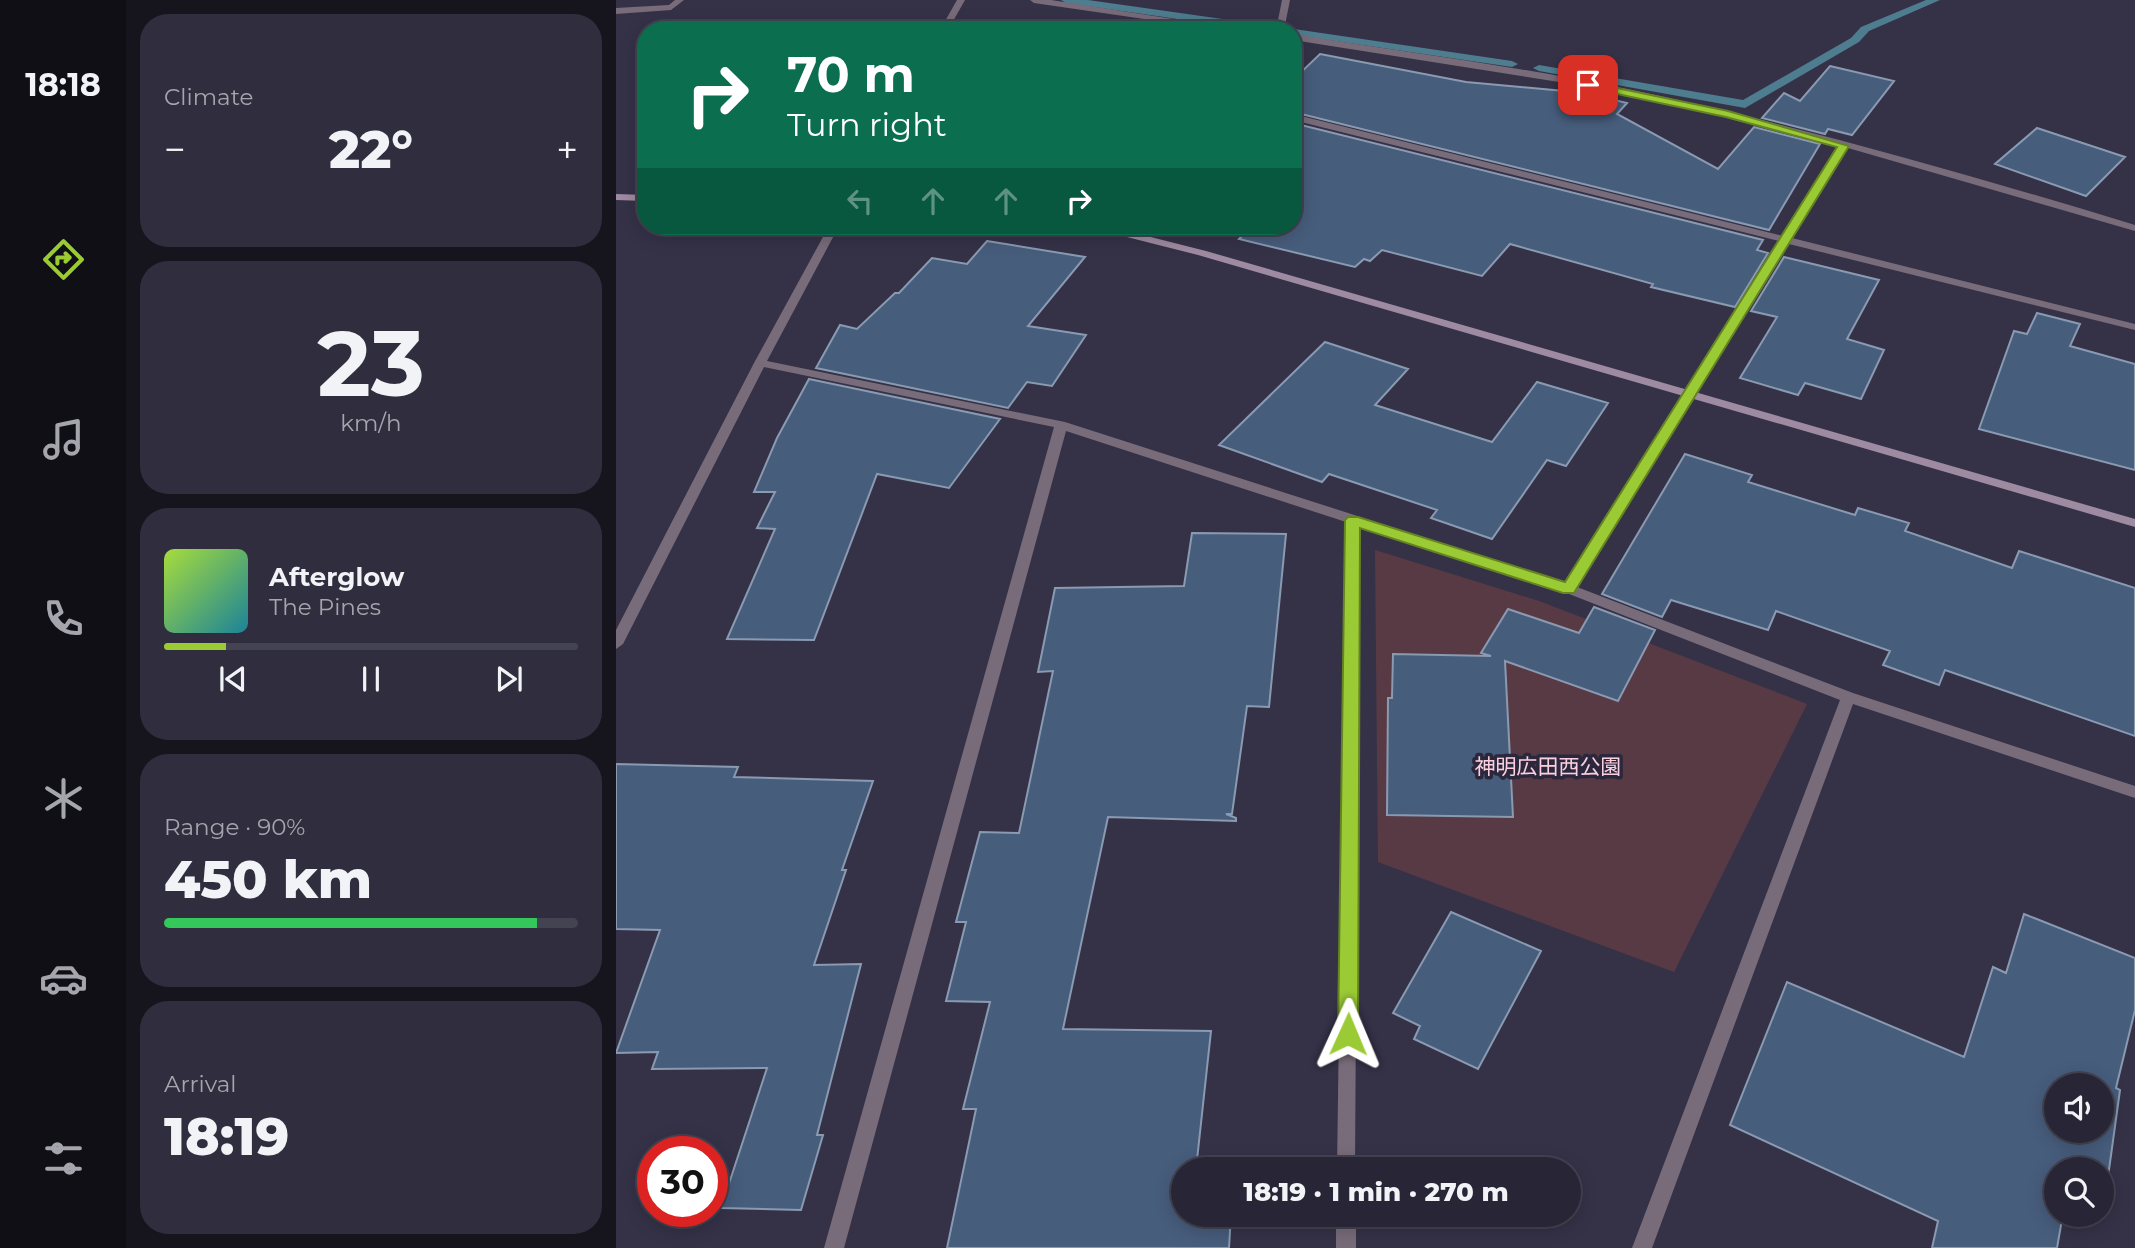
<!DOCTYPE html>
<html lang="en">
<head>
<meta charset="utf-8">
<style>
	:root { --surface:#282636; --page:#302e3e; --text:#f1f3f6; --muted:#a5a5ad; --line:#444351; --accent:#9bcb34 }
	body { margin:0; font-family:Montserrat,"Noto Sans JP",sans-serif; background:var(--page); color:var(--text); height:100vh; display:flex; flex-direction:column; font-size:26px; white-space:nowrap }
	* { box-sizing:border-box; margin:0 }
	p { font-size:23px; color:var(--muted) }
	.icon { flex:none; width:38px; height:38px; fill:none; stroke:currentColor; stroke-width:2; stroke-linecap:round; stroke-linejoin:round }
	.map { position:relative; flex:1; overflow:hidden }
	.details { display:flex; flex-direction:column; gap:14px; padding:14px; background:#16151e; width:490px }
	.details>* { flex:none }
	.hud { position:absolute; left:21px; top:21px; width:665px; height:214px; border-radius:28px; box-shadow:0 4px 18px #0003,0 0 0 2px var(--line); background:#0b6e4f; color:#fff; overflow:hidden }
	.tools { position:absolute; left:1428px; top:1073px; display:grid; gap:14px }
	.tools a { display:grid; place-items:center; width:70px; height:70px; border-radius:50%; background:var(--surface); box-shadow:0 4px 18px #0003,0 0 0 2px var(--line); font-size:35px }
	.speed { position:absolute; left:21px; top:1136px; display:flex; gap:14px; font-size:35px; font-weight:700; text-align:center }
	.speed>* { display:grid; place-content:center; width:91px; height:91px; border-radius:50%; background:var(--surface); box-shadow:0 4px 18px #0003,0 0 0 2px var(--line); line-height:1 }
	.speed .limit { border:10px solid #d22; background:#fff; color:#111 }
	.pin { position:absolute; display:grid; place-items:center; width:60px; height:60px; color:#fff; margin:-30px; border-radius:14px; box-shadow:0 4px 10px #0006 }
	.me { position:absolute; width:77px; margin:-38px; rotate:1deg; stroke-linejoin:round; filter:drop-shadow(0 0 5px #0008) }
	.turn { display:flex; align-items:center; gap:24px; height:147px; padding:0 35px; font-size:32px }
	.turn .icon { width:91px; height:91px; stroke-width:2.5 }
	.turn b { display:block; font-size:49px; line-height:60px }
	.lanes { display:flex; align-items:center; height:66px; padding:0 35px; background:#0003; justify-content:center; gap:35px; direction:ltr }
	.lanes .off { opacity:.35 }
	.big { font-size:52px; font-weight:800; line-height:1.1 }
	.details .widget { flex:1; display:flex; flex-direction:column; justify-content:center; gap:10px; min-width:0; padding:0 24px; border-radius:28px; background:var(--page) }
	.details .dial { align-items:center; gap:0 }
	.dial b { font-size:91px; line-height:1 }
	.song { display:flex; align-items:center; gap:21px }
	.cover { width:84px; height:84px; border-radius:10px; background:linear-gradient(135deg,hsl(80 70% 55%),hsl(190 70% 35%)) }
	.played { height:7px; border-radius:4px; background:linear-gradient(90deg,var(--accent) 15%,var(--line) 15%) }
	.keys { display:flex; justify-content:space-around; direction:ltr }
	.heat { display:flex; justify-content:space-between; align-items:center; font-size:38px; direction:ltr }
	.charge { height:10px; border-radius:5px; background:linear-gradient(90deg,#34c759 90%,var(--line) 0) }
	.trip { position:absolute; left:555px; top:1157px; width:410px; height:70px; border-radius:35px; background:var(--surface); box-shadow:0 4px 18px #0003,0 0 0 2px var(--line); font-weight:800; line-height:70px; text-align:center }
	main { display:flex; flex:1; min-height:0 }
	.menu { display:flex; flex-direction:column; width:126px; justify-content:space-around; align-items:center; background:#100f16; color:var(--muted) }
	.menu .icon { width:49px; height:49px }
	.menu .active { color:var(--accent) }
	.menu b { font-size:32px; color:var(--text) }
	.map>svg:first-child { display:block }
	.green { fill:#583a45 }
	.lines { fill:none; stroke-linecap:round; stroke-linejoin:round }
	.stream { fill:#4e7d8f; fill-rule:evenodd }
	.building { fill:#475d7c; stroke:#8a9ab1; stroke-width:2; fill-rule:evenodd }
	.street { fill:#796c7a; fill-rule:evenodd }
	.secondary { fill:#9f8ba1; fill-rule:evenodd }
	.route { fill:#9bcb34; stroke:#658422; stroke-width:2 }
	.labels { text-anchor:middle; dominant-baseline:central; stroke-width:7; stroke-linejoin:round; paint-order:stroke }
	.park-label { font-size:21px; fill:#fbcfde; stroke:#2b283d }
</style>
</head>
<body>
<main>
<nav class="menu">
<b>18:18</b>
<svg class="icon active" aria-label="directions" viewBox="0 0 24 24"><path d="M12 3l9 9-9 9-9-9zM9 14v-3h6M13 9l2 2-2 2"/></svg>
<svg class="icon" aria-label="music" viewBox="0 0 24 24"><path d="M9 18V5l10-2v13"/><circle cx="6" cy="18" r="3"/><circle cx="16" cy="16" r="3"/></svg>
<svg class="icon" aria-label="phone" viewBox="0 0 24 24"><path d="M5 4h4l2 5-3 2q2 4 5 5l2-3 5 2v4C11 20 4 13 5 4z"/></svg>
<svg class="icon" aria-label="climate" viewBox="0 0 24 24"><path d="M12 3v18M4 7l16 10M4 17L20 7"/></svg>
<svg class="icon" aria-label="car" viewBox="0 0 24 24"><path d="M5 17H2v-5l4-1 3-4h7l3 4 3 1v5h-3M9 17h6M6 11h13"/><circle cx="7" cy="17" r="2"/><circle cx="17" cy="17" r="2"/></svg>
<svg class="icon" aria-label="filters" viewBox="0 0 24 24"><path d="M4 7h16M4 17h16"/><circle cx="9" cy="7" r="2"/><circle cx="15" cy="17" r="2"/></svg>
</nav>
<section class="details">
<div class="widget"><p>Climate</p>
<div class="heat"><a>−</a><b class="big">22°</b><a>+</a></div>
</div>
<div class="widget dial"><b>23</b><p>km/h</p></div>
<div class="widget">
<div class="song"><i class="cover"></i><div><b>Afterglow</b><p>The Pines</p></div></div>
<div class="played"></div>
<div class="keys"><svg class="icon" aria-label="previous" viewBox="0 0 24 24"><path d="M18 5L8 12l10 7zM5 5v14"/></svg><svg class="icon" aria-label="pause" viewBox="0 0 24 24"><path d="M8 5v14M16 5v14"/></svg><svg class="icon" aria-label="next" viewBox="0 0 24 24"><path d="M6 5l10 7-10 7zM19 5v14"/></svg></div>
</div>
<div class="widget"><p>Range · 90%</p><b class="big">450 km</b><div class="charge"></div></div>
<div class="widget"><p>Arrival</p><b class="big">18:19</b></div>
</section>
<div class="map">
<svg width="1519" height="1248" viewBox="0 0 1519 1248">
	<rect width="100%" height="100%" fill="#353248"/>
	<path class="green" d="M 759,550 L 923,601 L 1191,704 L 1058,972 L 762,862 Z"/>
	<g class="lines">
		<path class="stream" d="M 445,0 L 472,0 L 649,25 L 654,28 L 638,30 L 450,3 Z
			M 1310,0 L 1324,0 L 1253,31 L 1243,42 L 1129,108 L 923,71 L 917,68 L 923,65 L 1127,100 L 1235,38 L 1245,27 Z
			M 678,29 L 896,61 L 902,64 L 896,67 L 678,35 L 677,30 L 674,30 Z"/>
	</g>
	<path class="building" d="M 704,54 L 850,82 L 970,93 L 1011,103 L 1001,114 L 1102,169 L 1138,127 L 1204,144 L 1153,230 L 677,112 L 677,80 Z
		M 1214,66 L 1278,81 L 1236,135 L 1212,129 L 1209,134 L 1146,118 L 1168,93 L 1184,101 Z
		M 677,123 L 1147,240 L 1141,250 L 1152,253 L 1119,307 L 1035,287 L 1037,284 L 894,244 L 866,276 L 766,250 L 754,261 L 748,259 L 739,267 L 623,239 L 636,226 L 677,226 Z
		M 1421,128 L 1509,157 L 1470,196 L 1379,164 Z
		M 371,241 L 469,257 L 412,326 L 470,335 L 436,386 L 411,382 L 392,408 L 200,368 L 224,325 L 241,329 L 279,293 L 283,293 L 316,258 L 351,264 Z
		M 1168,257 L 1263,280 L 1231,339 L 1268,350 L 1245,399 L 1189,383 L 1182,395 L 1124,378 L 1161,317 L 1135,311 Z
		M 1421,313 L 1464,324 L 1454,346 L 1519,364 L 1519,470 L 1363,429 L 1398,331 L 1411,334 Z
		M 709,342 L 792,369 L 759,405 L 876,442 L 921,382 L 992,403 L 950,466 L 931,460 L 876,539 L 815,518 L 821,510 L 713,474 L 706,482 L 603,445 Z
		M 193,379 L 384,419 L 333,488 L 261,474 L 198,640 L 111,639 L 159,529 L 141,528 L 159,492 L 138,492 L 161,438 Z
		M 1069,454 L 1136,475 L 1132,482 L 1239,515 L 1242,508 L 1293,523 L 1289,531 L 1396,568 L 1403,551 L 1519,588 L 1519,736 L 1329,670 L 1323,685 L 1267,665 L 1274,651 L 1160,611 L 1152,630 L 1055,600 L 1046,617 L 986,594 Z
		M 576,533 L 670,534 L 653,707 L 631,706 L 616,814 L 610,814 L 620,818 L 620,821 L 492,817 L 447,1029 L 595,1031 L 581,1160 L 619,1160 L 619,1169 L 567,1169 L 567,1214 L 615,1214 L 613,1248 L 331,1248 L 360,1109 L 347,1109 L 374,1002 L 330,1001 L 350,922 L 340,922 L 364,832 L 403,833 L 437,671 L 422,672 L 439,588 L 568,586 Z
		M 978,607 L 1039,630 L 1002,701 L 889,661 L 897,817 L 771,815 L 772,698 L 776,698 L 777,654 L 875,656 L 865,653 L 892,609 L 963,633 Z
		M 0,764 L 122,767 L 118,777 L 257,781 L 226,870 L 230,870 L 198,965 L 245,964 L 201,1135 L 207,1135 L 185,1210 L 105,1208 L 151,1068 L 36,1069 L 42,1052 L 0,1053 L 44,930 L 0,929 Z
		M 835,912 L 925,951 L 862,1069 L 798,1039 L 804,1026 L 777,1013 Z
		M 1408,914 L 1519,958 L 1519,1010 L 1500,1088 L 1504,1090 L 1492,1177 L 1486,1174 L 1486,1169 L 1472,1169 L 1455,1163 L 1454,1169 L 1440,1169 L 1440,1214 L 1447,1214 L 1441,1248 L 1316,1248 L 1322,1221 L 1114,1125 L 1171,982 L 1348,1057 L 1377,967 L 1390,973 ZM 1440,1085 L 1486,1085 L 1486,1130 L 1440,1130 Z"/>
	<g class="lines">
		<path class="street" d="M 59,0 L 68,0 L 55,10 L 0,14 L 0,8 L 53,5 Z
			M 341,0 L 349,0 L 332,30 L 324,30 Z
			M 414,0 L 435,0 L 628,30 L 604,30 L 418,3 Z
			M 666,0 L 674,0 L 668,30 L 660,30 Z
			M 677,34 C 785,52 894,65 1002,87 C 1177,124 1348,173 1519,225 L 1519,231 L 1232,148 L 1176,238 L 1519,324 L 1519,330 L 1173,244 L 961,587 L 1237,693 L 1519,786 L 1519,798 L 1237,704 L 1036,1248 L 1016,1248 L 1224,700 L 948,592 L 743,526 L 739,1169 L 721,1169 L 730,522 L 450,431 L 228,1248 L 208,1248 L 438,427 L 148,367 L 7,644 L 0,649 L 0,630 L 138,363 L 213,226 L 223,226 L 151,361 L 449,422 L 950,583 L 1163,241 L 677,120 L 677,114 L 1167,236 L 1223,146 L 1067,107 L 962,85 L 677,40 Z
			M 720,1214 L 740,1214 L 740,1248 L 720,1248 Z"/>
		<path class="secondary" d="M 0,194 L 30,195 L 30,201 L 0,200 Z
			M 442,226 L 499,228 L 590,251 L 1519,519 L 1519,527 L 582,255 L 499,234 L 447,229 Z"/>
	</g>
	<path class="route" d="M 972,82 L 1112,111 L 1233,146 L 958,593 L 947,593 L 744,528 L 742,1034 L 739,1040 L 732,1043 L 725,1040 L 722,1034 L 729,520 L 732,517 L 742,517 L 949,582 L 1221,147 L 1110,117 L 968,87 L 968,82 Z"/>
	<g class="labels">
		<g class="park-label">
			<text x="932" y="766">神明広田西公園</text>
		</g>
	</g>
</svg>
<div class="tools">
<a><svg class="icon" aria-label="sound" viewBox="0 0 24 24"><path d="M4 9h4l5-4v14l-5-4H4zM17 9q2 3 0 6"/></svg></a>
<a><svg class="icon" aria-label="search" viewBox="0 0 24 24"><circle cx="10" cy="10" r="6"/><path d="M15 15l6 6"/></svg></a>
</div>
<div class="speed"><div class="limit">30</div></div>
<div class="pin" style="left:972px;top:85px;background:#d93025"><svg class="icon" aria-label="arrive" viewBox="0 0 24 24"><path d="M6 21V4h12l-3 4 3 4H6"/></svg></div>
<svg class="me" style="left:732px;top:1034px" viewBox="-20 -20 40 40"><path d="M0-17L14 15 0 8-14 15z" fill="#9bcb34" stroke="#fff" stroke-width="4"/></svg>
<div class="trip">18:19 · 1 min · 270 m</div>
<div class="hud">
<div class="turn"><svg class="icon" aria-label="right" viewBox="0 0 24 24"><path d="M7 20v-9h11M14 6l5 5-5 5"/></svg><div><b>70 m</b>Turn right</div></div>
<div class="lanes"><svg class="icon off" aria-label="left" viewBox="0 0 24 24"><path d="M17 20v-9H6M10 6l-5 5 5 5"/></svg><svg class="icon off" aria-label="ahead" viewBox="0 0 24 24"><path d="M12 20V5M6 11l6-6 6 6"/></svg><svg class="icon off" aria-label="ahead" viewBox="0 0 24 24"><path d="M12 20V5M6 11l6-6 6 6"/></svg><svg class="icon" aria-label="right" viewBox="0 0 24 24"><path d="M7 20v-9h11M14 6l5 5-5 5"/></svg></div>
</div>
</div>
</main>
</body>
</html>
